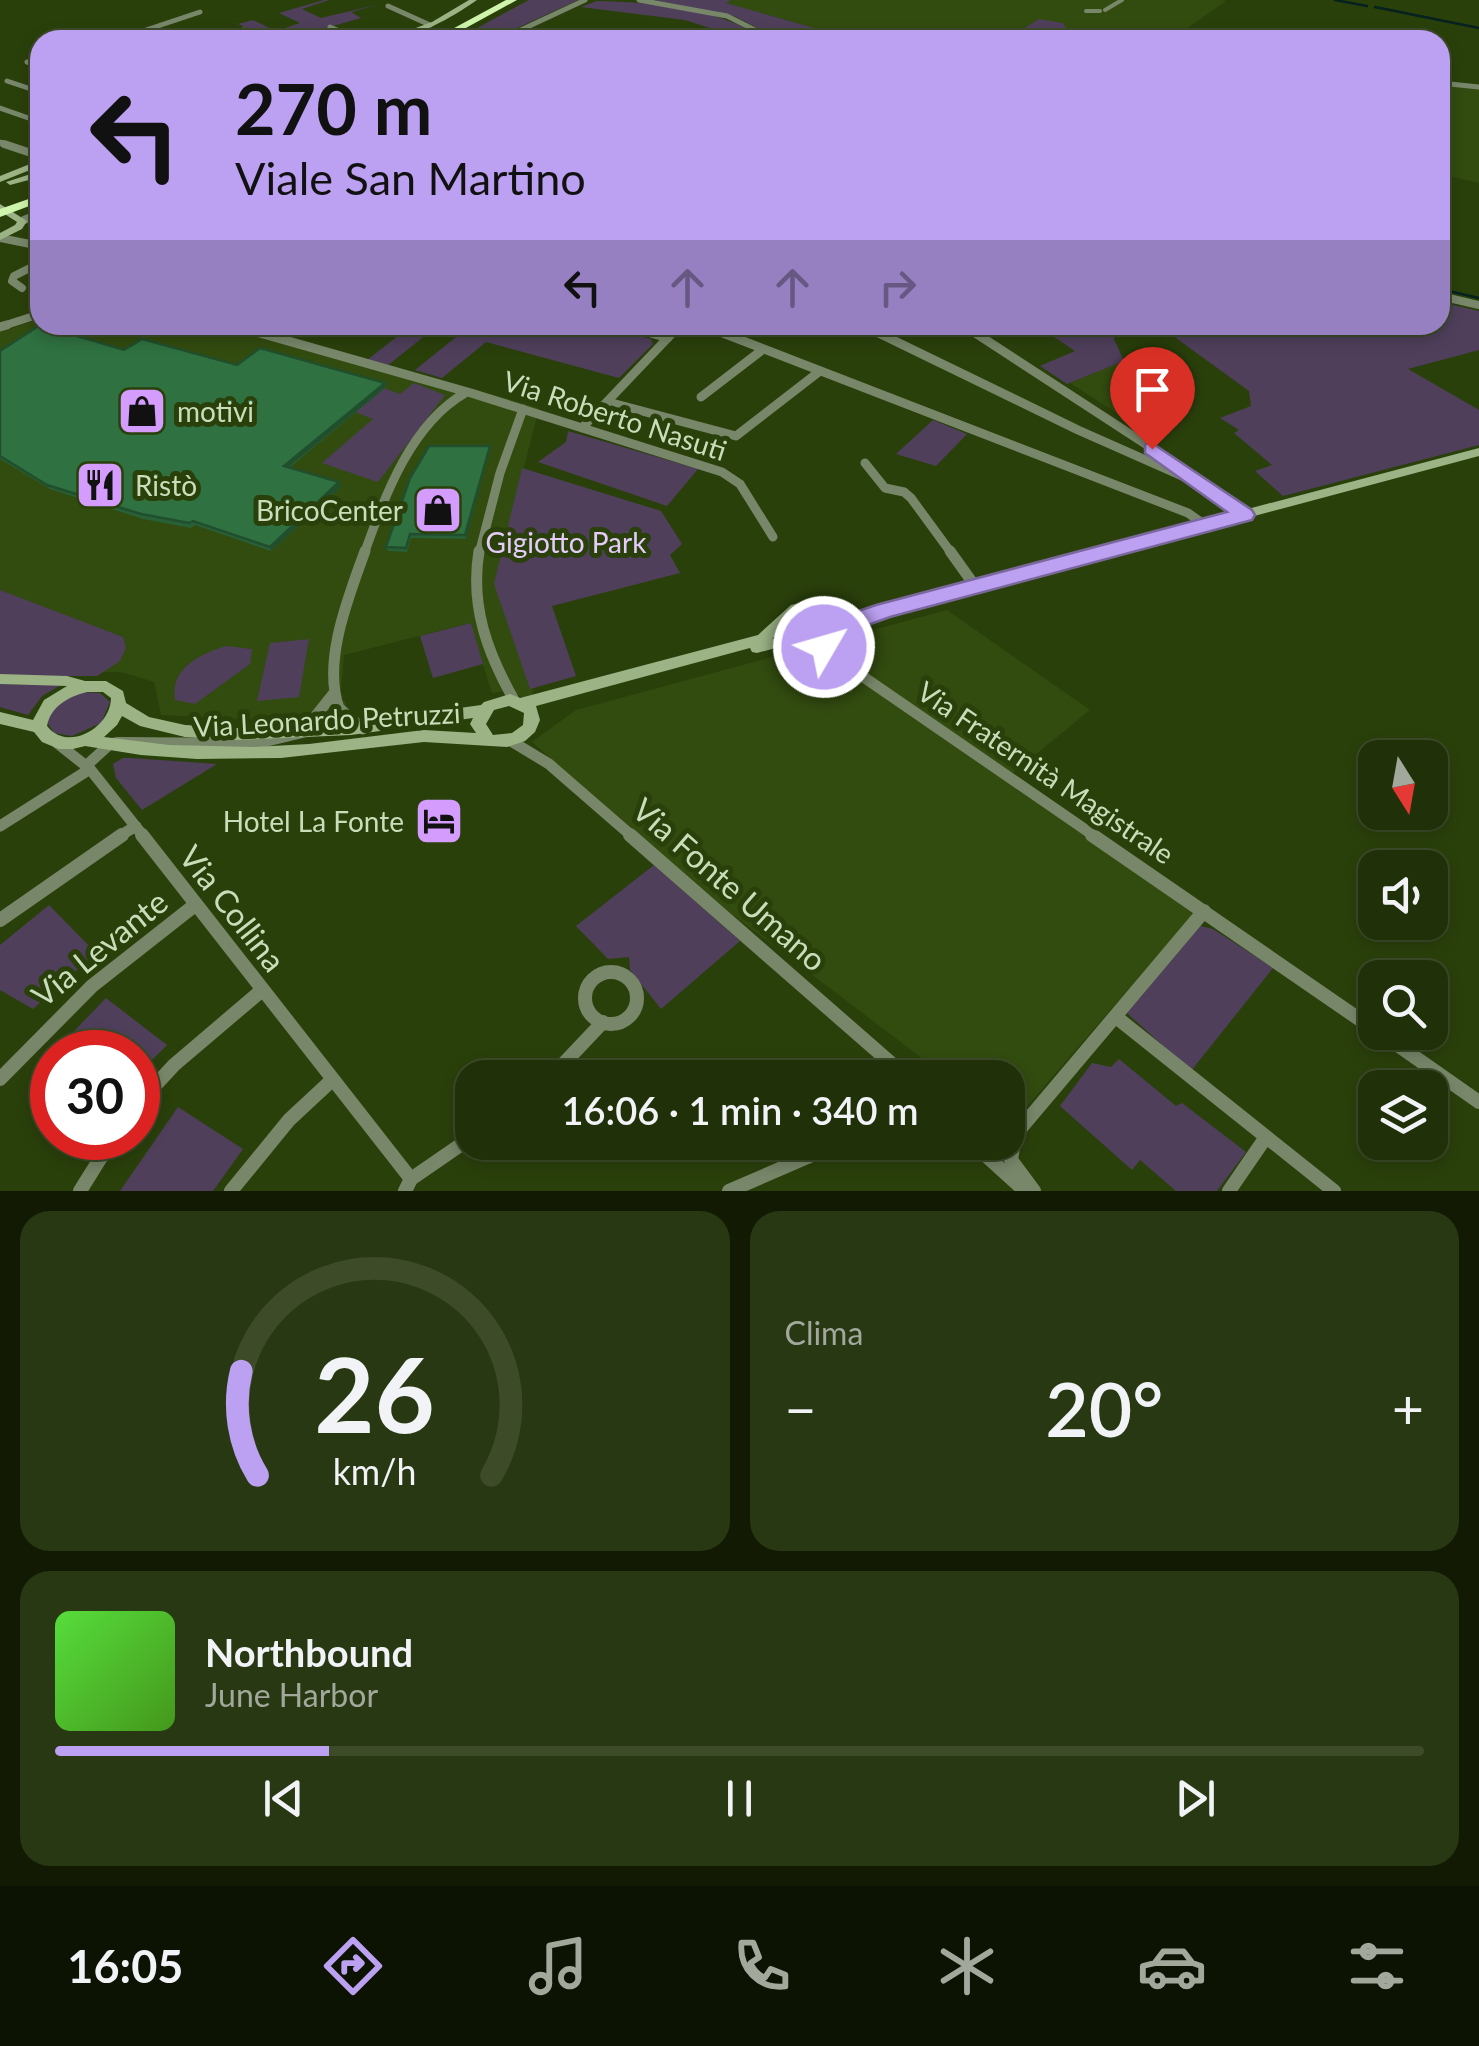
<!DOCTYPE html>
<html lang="it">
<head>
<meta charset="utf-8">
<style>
	:root { --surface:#203008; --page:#283812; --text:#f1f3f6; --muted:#a2a99c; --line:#3d4b29; --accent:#bca0f2 }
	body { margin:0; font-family:Lato,sans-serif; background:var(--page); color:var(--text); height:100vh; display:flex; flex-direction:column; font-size:38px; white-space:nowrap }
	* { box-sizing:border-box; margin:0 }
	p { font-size:32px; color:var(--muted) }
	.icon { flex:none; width:55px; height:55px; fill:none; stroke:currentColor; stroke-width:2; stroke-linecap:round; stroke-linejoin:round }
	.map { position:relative; height:1191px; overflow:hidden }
	.details { display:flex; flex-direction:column; gap:20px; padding:20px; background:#121a04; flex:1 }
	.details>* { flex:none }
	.banner { position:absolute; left:30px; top:30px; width:1420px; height:305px; border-radius:30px; box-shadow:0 5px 15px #0003,0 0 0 2px var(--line); background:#bca0f2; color:#111; overflow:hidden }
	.needle { width:65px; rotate:169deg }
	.tools { position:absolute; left:1358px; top:740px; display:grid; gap:20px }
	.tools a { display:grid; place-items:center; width:90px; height:90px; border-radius:20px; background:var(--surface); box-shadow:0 5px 15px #0003,0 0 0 2px var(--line); font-size:50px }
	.speed { position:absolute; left:30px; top:1030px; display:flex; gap:20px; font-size:50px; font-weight:700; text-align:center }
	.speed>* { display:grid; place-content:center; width:130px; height:130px; border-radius:50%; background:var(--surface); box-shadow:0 5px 15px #0003,0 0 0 2px var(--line); line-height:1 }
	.speed .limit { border:15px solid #d22; background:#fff; color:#111 }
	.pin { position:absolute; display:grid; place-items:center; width:85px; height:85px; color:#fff; margin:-102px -42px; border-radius:50% 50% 50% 0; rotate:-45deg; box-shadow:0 0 10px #0007 }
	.pin .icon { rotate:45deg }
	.me { position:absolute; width:110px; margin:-55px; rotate:52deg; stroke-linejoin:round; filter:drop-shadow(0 0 8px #0008) }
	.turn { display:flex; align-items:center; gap:35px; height:210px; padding:0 40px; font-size:45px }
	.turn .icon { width:130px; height:130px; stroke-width:2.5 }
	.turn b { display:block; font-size:70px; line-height:85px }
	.lanes { display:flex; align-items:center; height:95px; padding:0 40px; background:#0003; justify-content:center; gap:50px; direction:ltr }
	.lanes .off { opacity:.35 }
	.big { font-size:75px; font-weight:600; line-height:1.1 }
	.details .widget { flex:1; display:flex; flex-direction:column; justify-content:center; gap:15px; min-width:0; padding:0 35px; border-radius:30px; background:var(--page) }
	.details .dial { align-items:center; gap:0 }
	.dial svg { height:260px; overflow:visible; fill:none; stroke:var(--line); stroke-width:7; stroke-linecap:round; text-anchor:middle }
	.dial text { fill:var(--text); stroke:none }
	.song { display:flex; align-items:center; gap:30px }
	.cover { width:120px; height:120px; border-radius:15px; background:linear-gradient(135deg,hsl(110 70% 55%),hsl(100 70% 35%)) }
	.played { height:10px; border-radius:5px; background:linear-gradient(90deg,var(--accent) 20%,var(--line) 20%) }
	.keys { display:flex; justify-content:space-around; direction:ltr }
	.heat { display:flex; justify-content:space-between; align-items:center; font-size:55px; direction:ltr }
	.details .tiles { flex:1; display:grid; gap:20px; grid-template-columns:1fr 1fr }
	.widget:last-child { grid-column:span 2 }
	.trip { position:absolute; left:455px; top:1060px; width:570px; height:100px; border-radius:30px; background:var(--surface); box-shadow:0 5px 15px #0003,0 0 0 2px var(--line); font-weight:600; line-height:100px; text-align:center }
	.tab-bar { display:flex; height:160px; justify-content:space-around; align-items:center; background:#0d1303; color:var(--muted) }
	.tab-bar .icon { width:70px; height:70px }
	.tab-bar .on { color:var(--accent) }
	.tab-bar b { font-size:45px; color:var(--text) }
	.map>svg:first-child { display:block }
	.built { fill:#324b0f }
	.green { fill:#4f3f5b }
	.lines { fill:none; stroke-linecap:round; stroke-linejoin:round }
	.stream { stroke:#06211f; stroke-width:2.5 }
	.pedestrian { stroke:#78876a; stroke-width:4 }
	.minor-far4 { stroke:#78876a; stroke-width:5 }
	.minor-far3 { stroke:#78876a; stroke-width:8 }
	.minor-far2 { stroke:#78876a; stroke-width:9 }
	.minor-far1 { stroke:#78876a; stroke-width:11 }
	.minor { stroke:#78876a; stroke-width:14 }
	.tertiary { fill:#78876a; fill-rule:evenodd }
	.secondary { fill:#9bb385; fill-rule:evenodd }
	.motorway { fill:#cff4ab; fill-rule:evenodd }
	.wall { fill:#286137 }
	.shaded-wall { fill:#214f2d }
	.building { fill:#2f7140; stroke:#214f2d; stroke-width:2.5 }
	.route { fill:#bca0f2; stroke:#7a689d; stroke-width:2.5 }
	.labels { text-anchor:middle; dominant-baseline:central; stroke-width:10; stroke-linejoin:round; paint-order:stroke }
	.poi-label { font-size:28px; fill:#caddba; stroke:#2a400b; text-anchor:start }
	.street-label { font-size:28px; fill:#caddba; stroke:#2a400b }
	.park-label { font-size:28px; fill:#e5ccf9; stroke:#2a400b }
	.near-street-label { font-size:32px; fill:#caddba; stroke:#2a400b }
</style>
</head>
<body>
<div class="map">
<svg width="1479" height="1191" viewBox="0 0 1479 1191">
	<rect width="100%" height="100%" fill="#2a400b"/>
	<path class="built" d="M 731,0 L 1223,0 L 1226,1 L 1179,34 L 1125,40 L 857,40 L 725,3 Z
		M 1440,84 L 1479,88 L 1479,183 L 1440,174 Z
		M 40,319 L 40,325 L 244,325 L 539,408 L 522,475 L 533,700 L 525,700 L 512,690 L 492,693 L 470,623 L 344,655 L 340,701 L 345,701 L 347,711 L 363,725 L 161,715 L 154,682 L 121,672 L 0,671 L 46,609 L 0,590 L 0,332 Z
		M 1124,361 L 1187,398 L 1135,425 L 1070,383 Z
		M 947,610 L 1090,710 L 1013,773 L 1202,904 L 1009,1127 L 1008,1078 L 947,1077 L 704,893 L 532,742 L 576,710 Z"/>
	<path class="green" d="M 324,0 L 329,0 L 302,9 L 321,18 L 380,4 L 351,12 L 361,18 L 291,38 L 280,33 L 267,37 L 238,24 L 253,20 L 276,31 L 300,23 L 279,13 Z
		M 529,0 L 578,0 L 500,36 L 455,40 Z
		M 654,0 L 731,0 L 726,3 L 857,40 L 781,40 L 734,16 Z
		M 597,1 C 655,2 718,8 767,40 L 725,40 L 713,29 L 685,20 L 581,7 Z
		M 1039,19 L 1063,23 L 1068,31 L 1104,39 L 1009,38 Z
		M 1440,302 L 1479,311 L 1479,350 L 1408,369 L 1479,410 L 1479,445 L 1283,496 L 1255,471 L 1272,465 L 1234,433 L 1239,430 L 1220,418 L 1251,406 L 1249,391 L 1158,325 L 1440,325 Z
		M 412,325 L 612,325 L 619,331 L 651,339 L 653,344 L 619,378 L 486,342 L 442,378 L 415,370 L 461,333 L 437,326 L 387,366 L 367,360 Z
		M 1036,325 L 1118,325 L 1114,339 L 1124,361 L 1067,384 L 1040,366 L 1075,351 Z
		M 414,383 L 445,395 L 378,482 L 322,463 L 373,419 L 355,412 L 384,388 L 400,394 Z
		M 933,420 L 967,434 L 936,466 L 896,454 Z
		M 568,431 L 698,469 L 667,506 L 538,462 L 566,442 Z
		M 522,468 L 661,511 L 682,544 L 670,555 L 680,573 L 552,606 L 576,676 L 530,689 L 494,584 Z
		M 0,590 L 123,637 L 126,648 L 120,661 L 97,676 L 0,676 Z
		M 471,623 L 483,664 L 433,678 L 420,636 Z
		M 309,639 L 299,697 L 257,701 L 270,643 Z
		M 226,646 L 252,649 L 250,664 L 195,704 L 175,700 C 170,668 200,654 226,646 Z
		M 0,684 L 61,685 L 42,696 L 28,715 L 0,707 Z
		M 82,692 L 100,693 L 110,702 L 101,723 L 72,736 L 54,733 L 47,722 C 52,705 66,699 82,692 Z
		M 123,758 L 131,758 L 217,764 L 142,810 L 116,778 L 113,764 Z
		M 654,865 L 740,941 L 661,1009 L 630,970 L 629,957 L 608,959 L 576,926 Z
		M 49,905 L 96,953 L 33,1009 L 0,990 L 0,945 Z
		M 1200,926 L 1213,929 L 1273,968 L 1191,1071 L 1127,1013 Z
		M 106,998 L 167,1045 L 138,1074 L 138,1052 L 52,1052 L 52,1086 L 31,1076 Z
		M 1119,1059 L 1176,1106 L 1182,1103 L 1246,1152 L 1217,1191 L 1176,1191 L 1140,1160 L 1132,1170 L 1060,1106 L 1092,1063 L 1111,1067 Z
		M 178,1107 L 243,1149 L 213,1191 L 120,1191 Z"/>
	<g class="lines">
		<path class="stream" d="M 1335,0 L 1367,6
			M 1375,7 L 1479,28
			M 1440,289 L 1479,298"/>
		<path class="pedestrian" d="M 1105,10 L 1122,0
			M 1086,11 L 1100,11"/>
		<path class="minor-far4" d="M 639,0 L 727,16 L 775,40
			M 388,6 L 430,25
			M 330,27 L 360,40
			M 506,37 L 585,0
			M 144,40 L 131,35 L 200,12
			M 212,40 L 244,30
			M 410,40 L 427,35 L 449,40
			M 476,40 L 508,39
			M 27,62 L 40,66
			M 7,81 L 40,92
			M 1440,83 L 1479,87
			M 0,108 L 40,122
			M 0,142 L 12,146"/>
		<path class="minor-far3" d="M 4,144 L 40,156
			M 22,221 L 40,213
			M 0,238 L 40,246
			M 22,288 L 12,281 L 14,276 L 40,263
			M 1440,296 L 1479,305
			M 232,325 L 240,327
			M 623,325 L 631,327
			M 702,325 L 708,327
			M 862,325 L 867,327
			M 963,325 L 966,327
			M 0,327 L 40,314"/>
		<path class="minor-far2" d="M 232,325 L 471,393 L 722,472 L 740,484 L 773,537
			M 623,325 L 668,338
			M 702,325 L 1188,513 L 1205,525
			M 862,325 L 1078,430 L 1209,488
			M 963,325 L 1167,458 L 1245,515
			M 0,327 L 7,325
			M 701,397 L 762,350
			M 608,402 L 736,436 L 820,371
			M 582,428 L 680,325
			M 865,463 L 885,488 L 904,492 L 911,498 L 952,554
			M 364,554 C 385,496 410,425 465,393
			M 479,554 L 500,473 L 523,409"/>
		<path class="minor-far1" d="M 479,551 C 470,606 487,652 514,700
			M 950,551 L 975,586
			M 827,633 L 824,647 L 833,656 L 1096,837
			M 363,729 L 339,708 C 322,661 349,596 365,551
			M 303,732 L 334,693
			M 511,741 L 549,764 L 633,837
			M 57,743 L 90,769 L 144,837
			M 88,764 L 110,744
			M 0,826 L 90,769
			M 118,837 L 136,826"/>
		<path class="minor" d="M 142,835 L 411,1179
			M 630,835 L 908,1078
			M 1092,835 L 1375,1030
			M 0,920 L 122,835
			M585 998a26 26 0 1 1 52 0a26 26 0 1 1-52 0Z
			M 1116,1017 L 1334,1191
			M 1379,1032 L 1479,1102
			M 550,1078 L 603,1022
			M 0,1079 L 92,986 L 195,905
			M 138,1104 L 174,1065 L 261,991
			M 971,1142 L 1025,1191
			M 80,1191 L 113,1138
			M 231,1191 L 289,1120 L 332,1080
			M 405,1191 L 411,1179 L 472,1137
			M 729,1191 L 842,1142
			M 1034,1191 L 1011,1160 L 1015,1135 L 1204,911
			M 1229,1191 L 1266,1137"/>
		<path class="tertiary" d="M 302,728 L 307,729 L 309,733 L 307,737 L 253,750 L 117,747 L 112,746 L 110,742 L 112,738 L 117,737 L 253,738 Z"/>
		<path class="secondary" d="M 469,0 L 477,0 C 453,17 413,40 383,40 L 432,22 Z
			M 40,160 L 40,166 L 0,182 L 0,176 Z
			M 40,171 L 40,177 L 10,185 L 6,182 Z
			M 0,204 L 27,221 L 22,229 L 0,240 L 0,233 L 15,225 L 17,222 L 0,211 Z
			M 1479,448 L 1479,456 L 888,614 L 839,635 L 820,640 L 805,640 L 757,653 L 752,652 L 750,648 L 536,706 L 540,720 L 535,732 L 525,741 L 507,747 L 424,742 L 281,758 L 197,759 L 141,755 L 85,746 L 73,749 L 59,749 L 42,742 L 34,732 L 0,724 L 0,712 L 33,720 L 44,700 L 67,686 L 0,684 L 0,674 L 67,676 L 85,681 L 106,681 L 123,691 L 126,703 L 149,717 L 185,725 L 236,728 L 351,723 L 481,705 L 484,702 L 510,694 L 520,698 L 758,635 L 791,605 C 810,600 819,604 835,613 L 837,624 L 884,605 ZM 810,611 L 823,618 L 823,629 L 808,630 L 795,624 L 794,618 L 800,612 ZM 783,629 L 789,635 L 772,639 ZM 87,692 L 103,692 L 111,698 C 111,727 68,753 47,726 C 51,706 68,697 87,692 ZM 509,706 L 524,713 L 523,725 L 512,733 L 493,735 L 486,724 L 494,710 ZM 122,716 L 140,726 L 185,737 L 236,740 L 351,735 L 473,718 L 470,724 L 476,733 L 424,730 L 309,744 L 253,747 L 169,745 L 104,737 L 117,725 Z"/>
		<path class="motorway" d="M 506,0 L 517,0 L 444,40 L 432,40 Z
			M 40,195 L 40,202 L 0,217 L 0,209 Z"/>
	</g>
	<path class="wall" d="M 124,350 L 385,383 L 386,387 L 289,468 L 339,482 L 341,487 L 271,551 L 195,525 L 191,528 L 143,519 L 50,489 L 0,459 L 0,351 Z
		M 490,450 L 466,539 L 411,538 L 407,552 L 388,551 L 386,547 Z"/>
	<path class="shaded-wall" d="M 385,383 L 386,387 L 285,470 L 284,466 Z
		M 490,446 L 490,450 L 466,539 L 465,535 Z
		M 339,482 L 341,487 L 271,551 L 270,547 Z"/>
	<path class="building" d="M 40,325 L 124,350 L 142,339 L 237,365 L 260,348 L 385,383 L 284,466 L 339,482 L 270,547 L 193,521 L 189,523 L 141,514 L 47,485 L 0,456 L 0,351 Z
		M 429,446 L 490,446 L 465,535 L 410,534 L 406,548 L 386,547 L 410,478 Z"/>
	<path class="route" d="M 1152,443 L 1252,510 L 1255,515 L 1252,520 L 890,617 L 840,635 L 832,653 L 816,653 L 812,647 L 821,624 L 876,605 L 1227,512 L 1145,453 L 1145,444 Z"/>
	<defs>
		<g id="shop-square" transform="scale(2.5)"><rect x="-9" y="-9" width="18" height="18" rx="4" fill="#d49cfc" stroke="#2a400b"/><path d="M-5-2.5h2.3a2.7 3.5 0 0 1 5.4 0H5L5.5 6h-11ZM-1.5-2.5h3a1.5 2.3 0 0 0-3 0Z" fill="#111"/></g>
		<g id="restaurant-square" transform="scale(2.5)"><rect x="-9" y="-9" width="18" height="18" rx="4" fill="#d49cfc" stroke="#2a400b"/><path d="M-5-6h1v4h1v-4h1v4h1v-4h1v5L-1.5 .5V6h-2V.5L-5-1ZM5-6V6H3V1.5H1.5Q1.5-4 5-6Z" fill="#111"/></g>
		<g id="hotel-square" transform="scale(2.5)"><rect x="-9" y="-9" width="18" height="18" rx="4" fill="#d49cfc" stroke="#2a400b"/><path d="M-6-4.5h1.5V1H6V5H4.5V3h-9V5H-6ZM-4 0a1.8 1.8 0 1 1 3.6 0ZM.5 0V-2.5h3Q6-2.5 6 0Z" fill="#111"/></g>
	</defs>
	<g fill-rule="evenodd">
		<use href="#shop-square" x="142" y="411"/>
		<use href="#restaurant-square" x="100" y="485"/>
		<use href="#shop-square" x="438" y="510"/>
		<use href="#hotel-square" x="439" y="821"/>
	</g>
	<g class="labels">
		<g class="poi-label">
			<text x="177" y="411">motivi</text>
			<text x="135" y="485">Ristò</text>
			<text x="403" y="510" text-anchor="end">BricoCenter</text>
			<text x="404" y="821" text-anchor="end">Hotel La Fonte</text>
		</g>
		<g class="street-label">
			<text transform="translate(615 415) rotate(18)">Via Roberto Nasuti</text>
			<text transform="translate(327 719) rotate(-3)">Via Leonardo Petruzzi</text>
			<text transform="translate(1046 772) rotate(34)">Via Fraternità Magistrale</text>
		</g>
		<g class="park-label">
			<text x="566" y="542">Gigiotto Park</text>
		</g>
		<g class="near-street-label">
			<text transform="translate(730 884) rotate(41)">Via Fonte Umano</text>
			<text transform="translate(233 908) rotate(52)">Via Collina</text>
			<text transform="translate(99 948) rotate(-39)">Via Levante</text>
		</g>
	</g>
</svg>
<div class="tools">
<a><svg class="needle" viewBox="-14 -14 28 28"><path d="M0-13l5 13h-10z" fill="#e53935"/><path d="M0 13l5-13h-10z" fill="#a2a99c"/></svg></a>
<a><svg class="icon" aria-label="sound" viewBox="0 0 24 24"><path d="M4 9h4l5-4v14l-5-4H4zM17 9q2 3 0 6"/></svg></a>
<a><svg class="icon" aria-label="search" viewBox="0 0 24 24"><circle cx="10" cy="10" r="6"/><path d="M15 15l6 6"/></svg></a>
<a><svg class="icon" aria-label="layers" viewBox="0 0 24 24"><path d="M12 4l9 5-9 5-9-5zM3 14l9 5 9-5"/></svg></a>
</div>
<div class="speed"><div class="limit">30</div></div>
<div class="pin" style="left:1152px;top:449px;background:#d93025"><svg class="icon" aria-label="arrive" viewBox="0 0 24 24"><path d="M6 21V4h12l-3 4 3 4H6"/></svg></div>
<svg class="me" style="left:824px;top:647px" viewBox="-20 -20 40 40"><circle r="17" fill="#bca0f2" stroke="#fff" stroke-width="3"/><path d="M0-11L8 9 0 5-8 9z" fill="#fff"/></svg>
<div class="trip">16:06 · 1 min · 340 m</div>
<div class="banner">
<div class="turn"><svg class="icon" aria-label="left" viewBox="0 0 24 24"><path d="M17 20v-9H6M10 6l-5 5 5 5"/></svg><div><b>270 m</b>Viale San Martino</div></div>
<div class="lanes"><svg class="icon" aria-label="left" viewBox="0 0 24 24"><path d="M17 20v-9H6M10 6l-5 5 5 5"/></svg><svg class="icon off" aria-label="ahead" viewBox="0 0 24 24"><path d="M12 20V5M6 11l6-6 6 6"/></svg><svg class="icon off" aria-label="ahead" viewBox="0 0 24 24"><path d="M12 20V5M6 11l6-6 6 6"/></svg><svg class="icon off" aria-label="right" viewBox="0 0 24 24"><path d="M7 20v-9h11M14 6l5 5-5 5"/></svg></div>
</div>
</div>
<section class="details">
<div class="tiles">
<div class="widget dial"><svg viewBox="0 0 100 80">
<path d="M14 69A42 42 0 1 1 86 69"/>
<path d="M14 69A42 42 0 0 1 9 37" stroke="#bca0f2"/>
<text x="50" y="56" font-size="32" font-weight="700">26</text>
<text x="50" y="72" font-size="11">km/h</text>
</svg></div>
<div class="widget"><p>Clima</p>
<div class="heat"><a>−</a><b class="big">20°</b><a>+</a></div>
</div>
<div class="widget">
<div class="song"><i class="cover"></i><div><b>Northbound</b><p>June Harbor</p></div></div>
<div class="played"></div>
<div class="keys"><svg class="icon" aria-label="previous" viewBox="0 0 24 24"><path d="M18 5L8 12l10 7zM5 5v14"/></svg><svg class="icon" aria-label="pause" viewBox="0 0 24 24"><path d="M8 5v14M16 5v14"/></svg><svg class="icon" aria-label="next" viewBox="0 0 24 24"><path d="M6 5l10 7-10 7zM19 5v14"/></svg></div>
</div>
</div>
</section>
<nav class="tab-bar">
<b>16:05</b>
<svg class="icon on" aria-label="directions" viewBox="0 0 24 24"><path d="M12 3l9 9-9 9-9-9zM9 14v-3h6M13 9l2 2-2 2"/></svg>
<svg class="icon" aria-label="music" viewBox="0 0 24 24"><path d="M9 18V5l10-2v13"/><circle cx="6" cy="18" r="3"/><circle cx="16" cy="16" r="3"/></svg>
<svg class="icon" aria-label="phone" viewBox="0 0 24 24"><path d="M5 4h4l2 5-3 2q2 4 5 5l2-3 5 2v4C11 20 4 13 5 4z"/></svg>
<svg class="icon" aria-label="climate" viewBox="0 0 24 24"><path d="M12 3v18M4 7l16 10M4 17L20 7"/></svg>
<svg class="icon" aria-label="car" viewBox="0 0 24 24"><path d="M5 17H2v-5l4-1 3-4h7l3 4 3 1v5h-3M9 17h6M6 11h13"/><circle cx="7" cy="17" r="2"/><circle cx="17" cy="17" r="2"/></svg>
<svg class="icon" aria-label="filters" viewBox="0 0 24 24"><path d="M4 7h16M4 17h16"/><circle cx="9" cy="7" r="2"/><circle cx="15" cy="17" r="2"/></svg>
</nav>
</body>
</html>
